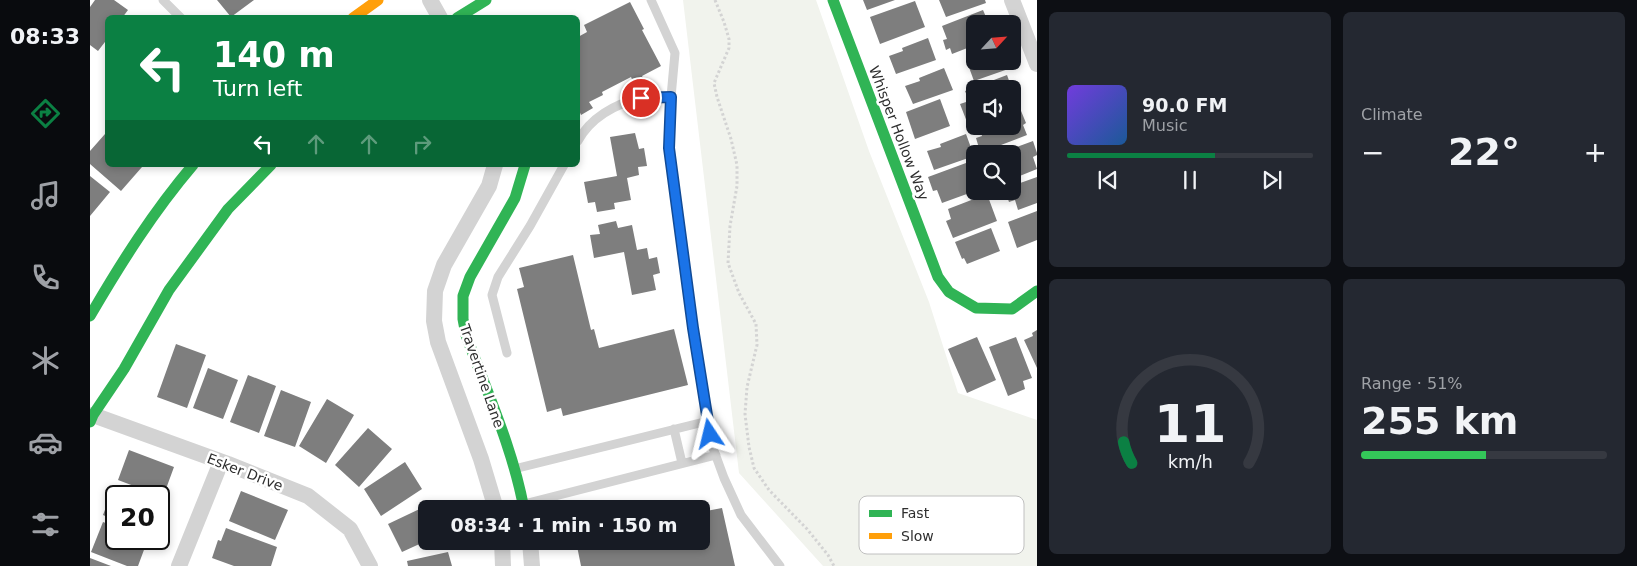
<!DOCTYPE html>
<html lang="en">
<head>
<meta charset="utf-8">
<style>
	:root { --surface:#171b24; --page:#242831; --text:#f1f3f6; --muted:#9ea1a6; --line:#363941; --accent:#0b8043 }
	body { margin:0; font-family:"DejaVu Sans",sans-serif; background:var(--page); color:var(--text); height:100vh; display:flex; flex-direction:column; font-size:19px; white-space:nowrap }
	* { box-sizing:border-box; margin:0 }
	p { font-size:16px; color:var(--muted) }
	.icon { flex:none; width:28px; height:28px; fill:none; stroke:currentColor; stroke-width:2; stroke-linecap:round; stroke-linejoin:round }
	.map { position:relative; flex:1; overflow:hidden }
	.panel { display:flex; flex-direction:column; gap:12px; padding:12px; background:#0d0f14; width:600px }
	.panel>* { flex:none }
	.top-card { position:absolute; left:15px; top:15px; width:475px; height:152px; border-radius:8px; box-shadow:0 2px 8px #0003; background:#0b8043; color:#fff; overflow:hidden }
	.needle { width:32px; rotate:64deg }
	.tools { position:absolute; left:876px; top:15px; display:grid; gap:10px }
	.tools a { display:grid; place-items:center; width:55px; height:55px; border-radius:8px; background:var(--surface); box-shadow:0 2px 8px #0003; font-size:25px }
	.speed { position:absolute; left:15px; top:485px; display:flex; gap:10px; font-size:25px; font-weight:700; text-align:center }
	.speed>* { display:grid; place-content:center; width:65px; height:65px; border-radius:50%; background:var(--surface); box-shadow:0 2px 8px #0003; line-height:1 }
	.speed .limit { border:2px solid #111; border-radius:8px; background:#fff; color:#111 }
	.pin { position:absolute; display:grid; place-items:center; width:42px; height:42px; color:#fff; margin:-21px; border:2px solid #fff; border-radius:50%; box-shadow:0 1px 5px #0007 }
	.me { position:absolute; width:55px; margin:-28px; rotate:350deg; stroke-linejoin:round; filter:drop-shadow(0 0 4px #0008) }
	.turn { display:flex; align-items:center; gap:18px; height:105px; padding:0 25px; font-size:22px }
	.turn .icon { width:65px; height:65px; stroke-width:2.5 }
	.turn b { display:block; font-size:35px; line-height:42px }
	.lanes { display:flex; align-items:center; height:48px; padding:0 25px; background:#0003; justify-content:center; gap:25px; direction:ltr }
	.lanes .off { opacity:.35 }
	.big { font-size:38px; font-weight:700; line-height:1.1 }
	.panel .widget { flex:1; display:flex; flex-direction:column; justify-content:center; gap:8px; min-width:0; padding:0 18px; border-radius:8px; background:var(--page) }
	.panel .dial { align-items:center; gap:0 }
	.dial svg { height:130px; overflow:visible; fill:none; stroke:var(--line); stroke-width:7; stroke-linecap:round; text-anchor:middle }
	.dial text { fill:var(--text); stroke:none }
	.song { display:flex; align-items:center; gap:15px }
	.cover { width:60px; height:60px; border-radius:8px; background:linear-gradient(135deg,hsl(260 70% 55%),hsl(210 70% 35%)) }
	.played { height:5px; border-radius:2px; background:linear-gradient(90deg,var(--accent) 60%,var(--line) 60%) }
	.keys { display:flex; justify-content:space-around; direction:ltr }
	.heat { display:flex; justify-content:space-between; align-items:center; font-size:28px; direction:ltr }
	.charge { height:8px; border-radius:4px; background:linear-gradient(90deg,#34c759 51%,var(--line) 0) }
	.panel .tiles { flex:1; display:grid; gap:12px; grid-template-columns:repeat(2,1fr) }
	.trip { position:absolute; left:328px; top:500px; width:292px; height:50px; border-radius:8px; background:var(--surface); box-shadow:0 2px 8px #0003; font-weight:700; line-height:50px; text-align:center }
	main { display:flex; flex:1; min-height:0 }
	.menu { display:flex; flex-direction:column; width:90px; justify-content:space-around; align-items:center; background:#090b0e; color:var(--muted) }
	.menu .icon { width:35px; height:35px }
	.menu .current { color:var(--accent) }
	.menu b { font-size:22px; color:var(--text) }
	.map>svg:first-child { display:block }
	.green { fill:#f1f3ed }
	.building { fill:#7e7e7e }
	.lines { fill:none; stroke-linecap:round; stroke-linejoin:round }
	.path { stroke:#d3d3d3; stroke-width:3; stroke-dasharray:2.5 2.5; stroke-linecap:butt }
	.lane { stroke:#d3d3d3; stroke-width:9 }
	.street { stroke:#d3d3d3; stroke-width:16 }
	.fast { stroke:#30b455; stroke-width:11 }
	.slow { stroke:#ff9f0a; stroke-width:11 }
	.route-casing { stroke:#114b97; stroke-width:12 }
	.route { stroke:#1a73e8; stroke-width:9 }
	.labels { text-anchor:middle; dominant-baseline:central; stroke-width:5; stroke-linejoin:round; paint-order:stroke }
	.street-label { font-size:14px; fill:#2e2e2e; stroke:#fff }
	.key { fill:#fff; stroke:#c0c0c0; stroke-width:1 }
	.key-label { font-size:14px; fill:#2e2e2e }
</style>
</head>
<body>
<main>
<nav class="menu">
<b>08:33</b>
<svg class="icon current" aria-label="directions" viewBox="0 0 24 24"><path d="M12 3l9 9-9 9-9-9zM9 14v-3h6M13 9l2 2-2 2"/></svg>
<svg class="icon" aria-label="music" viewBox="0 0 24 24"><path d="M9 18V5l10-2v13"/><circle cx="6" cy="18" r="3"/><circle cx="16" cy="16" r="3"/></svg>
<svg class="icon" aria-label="phone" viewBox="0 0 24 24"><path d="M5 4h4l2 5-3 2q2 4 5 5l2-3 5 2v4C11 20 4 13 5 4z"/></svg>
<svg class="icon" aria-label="climate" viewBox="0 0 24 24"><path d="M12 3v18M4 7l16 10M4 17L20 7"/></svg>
<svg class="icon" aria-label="car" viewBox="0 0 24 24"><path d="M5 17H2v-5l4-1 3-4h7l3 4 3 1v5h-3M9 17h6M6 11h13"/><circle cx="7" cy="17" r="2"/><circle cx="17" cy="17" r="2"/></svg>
<svg class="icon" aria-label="filters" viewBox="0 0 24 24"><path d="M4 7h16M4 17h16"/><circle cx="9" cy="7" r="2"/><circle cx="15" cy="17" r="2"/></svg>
</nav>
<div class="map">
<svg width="947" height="566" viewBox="0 0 947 566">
	<rect width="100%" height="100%" fill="#fff"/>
	<path class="green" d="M 593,0 L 726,0 L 779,151 L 839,302 L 868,393 L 947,420 L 947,566 L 733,566 L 649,473 Z"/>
	<path class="building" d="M 5,0 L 24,0 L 38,10 L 32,18 L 18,18 L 18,38 L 8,51 L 0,45 L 0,7 Z
		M 127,0 L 164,0 L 141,17 Z
		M 773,0 L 805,0 L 777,10 Z
		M 849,0 L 895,0 L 896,3 L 856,17 Z
		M 825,1 L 835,27 L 790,44 L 780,17 Z
		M 540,2 L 554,29 L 552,30 L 571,66 L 552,76 L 555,83 L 546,88 L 541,77 L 512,92 L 513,95 L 499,102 L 503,108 L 491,115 L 488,108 L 488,37 L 497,32 L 494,25 Z
		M 893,10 L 899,24 L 885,24 L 885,45 L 862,54 L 860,48 L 856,50 L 853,40 L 857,39 L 852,26 Z
		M 838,38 L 846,60 L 806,74 L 799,56 L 813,51 L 812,48 Z
		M 885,59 L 885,61 L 922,61 L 924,67 L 884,81 L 877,62 Z
		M 854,68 L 863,90 L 823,104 L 815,86 L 830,81 L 829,78 Z
		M 917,75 L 922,89 L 885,89 L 885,119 L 877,122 L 870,104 L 879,101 L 875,91 Z
		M 850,99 L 860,126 L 825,139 L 816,112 Z
		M 929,106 L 936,123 L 933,125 L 937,135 L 898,150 L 897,145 L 889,148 L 886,138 L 892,136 L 889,126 L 922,126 L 922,109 Z
		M 545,133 L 549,149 L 554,148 L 557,166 L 548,167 L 549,175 L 537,178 L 541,200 L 524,203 L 525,209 L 507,212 L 505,202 L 498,203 L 494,182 L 527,176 L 520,137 Z
		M 15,134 L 18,136 L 18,165 L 50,165 L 52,167 L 31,191 L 0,164 L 0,151 Z
		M 876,134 L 884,156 L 844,170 L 837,151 L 851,147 L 850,144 Z
		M 943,141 L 947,153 L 947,155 L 943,157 L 947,169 L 922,179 L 922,154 L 908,154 Z
		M 876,163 L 885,191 L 852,203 L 847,190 L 843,191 L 838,177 Z
		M 0,176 L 20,192 L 0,216 Z
		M 947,177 L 947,203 L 928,210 L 925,200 L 919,202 L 915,191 L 922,191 L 922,186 Z
		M 897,194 L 907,221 L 863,238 L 856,221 L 861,219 L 858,209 Z
		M 947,211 L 947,240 L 927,248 L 918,222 Z
		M 526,221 L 528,228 L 542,225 L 547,250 L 557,248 L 559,259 L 567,257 L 570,273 L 563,275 L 566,290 L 542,295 L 534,252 L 504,258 L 500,235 L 510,234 L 508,225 Z
		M 901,228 L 910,251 L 877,264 L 874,258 L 872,259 L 865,242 Z
		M 483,255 L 501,330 L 504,329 L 509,348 L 584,329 L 598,385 L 473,416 L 471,408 L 457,412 L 427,289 L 434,287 L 429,268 Z
		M 947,330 L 947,368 L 934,340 L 943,336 L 942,333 Z
		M 887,337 L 906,380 L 877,393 L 858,349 Z
		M 926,337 L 942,378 L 933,381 L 935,389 L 918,396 L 899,347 Z
		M 86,344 L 116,355 L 97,408 L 67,397 Z
		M 118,368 L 148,380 L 133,419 L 103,408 Z
		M 158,375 L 186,386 L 169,433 L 140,422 Z
		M 191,390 L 221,402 L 205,447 L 174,436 Z
		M 237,399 L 264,415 L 236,463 L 209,446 Z
		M 278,428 L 302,449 L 269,487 L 245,465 Z
		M 39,450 L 84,467 L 73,497 L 28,480 Z
		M 315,462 L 332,489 L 291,516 L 274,489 Z
		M 24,486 L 51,496 L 26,496 L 26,521 L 13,515 Z
		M 151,491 L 198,510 L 185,540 L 139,521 Z
		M 338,505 L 340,509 L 336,509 L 336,541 L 312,552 L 298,524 Z
		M 632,508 L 645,566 L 491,566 L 486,541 L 611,541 L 611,512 Z
		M 13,522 L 26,527 L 26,539 L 58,539 L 48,566 L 37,566 L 1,552 Z
		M 136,528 L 187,547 L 181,566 L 144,566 L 122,558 L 128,540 L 131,541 Z
		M 358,552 L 362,566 L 318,566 L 317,561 Z
		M 0,558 L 21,566 L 0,566 Z"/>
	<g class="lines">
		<path class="path" d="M 625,0 L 634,22 L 639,39 L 639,48 L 624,83 L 627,97 L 641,139 L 647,165 L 647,186 L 640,226 L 638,263 L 649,293 L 666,324 L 667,345 L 657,387 L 655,414 L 659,447 L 664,468 L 679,490 L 717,529 L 738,555 L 744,566"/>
		<path class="lane" d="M 73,0 L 91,18
			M 561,0 L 585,53 L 581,97 L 579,148 L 603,328 L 623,448 L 634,478 L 651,515 L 690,566
			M 488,141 C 500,118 525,104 550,98 C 560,96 571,97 581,97
			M 417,353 L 402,295 L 408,277 L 440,226 L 474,165
			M 584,429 L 592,463
			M 424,469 L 618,421
			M 434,504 L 626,455"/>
		<path class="street" d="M 340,0 L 350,18
			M 922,0 L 947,64
			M 405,165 L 399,186 L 354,265 L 345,291 L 344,321 L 348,342 L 391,459 L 406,509
			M 3,415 L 138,464 L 218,496 L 260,529 L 280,566
			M 412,541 L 413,566
			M 440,541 L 442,566
			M 89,566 L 131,462"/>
		<path class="fast" d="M 743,0 L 848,277 L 859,292 L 886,308 L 922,309 L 947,291
			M 367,18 L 396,0
			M 0,316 C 31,263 63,212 103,165
			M 0,422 L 3,415 L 34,369 L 79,290 L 138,209 L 181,165
			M 434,509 C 423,449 397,392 376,335 L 373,319 L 373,296 L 380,277 L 425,198 L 435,165"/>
		<path class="slow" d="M 263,18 L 288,0"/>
	</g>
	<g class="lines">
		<g class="route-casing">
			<path id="route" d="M 551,98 L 581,97 L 579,148 L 603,328 L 620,434"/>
		</g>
		<use href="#route" class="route"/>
	</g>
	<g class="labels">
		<g class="street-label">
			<text transform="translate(809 133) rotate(69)">Whisper Hollow Way</text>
			<text transform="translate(392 376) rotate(71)">Travertine Lane</text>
			<text transform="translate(155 472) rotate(21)">Esker Drive</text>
		</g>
	</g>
	<rect x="769" y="496" width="165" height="58" rx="8" class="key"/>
	<rect x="779" y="510" width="23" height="7" fill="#30b455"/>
	<rect x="779" y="533" width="23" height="6" fill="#ff9f0a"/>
	<g class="key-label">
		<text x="811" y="518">Fast</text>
		<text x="811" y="541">Slow</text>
	</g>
</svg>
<div class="tools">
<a><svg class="needle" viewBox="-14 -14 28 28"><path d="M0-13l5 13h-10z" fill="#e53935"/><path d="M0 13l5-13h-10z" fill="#9ea1a6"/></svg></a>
<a><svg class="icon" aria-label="sound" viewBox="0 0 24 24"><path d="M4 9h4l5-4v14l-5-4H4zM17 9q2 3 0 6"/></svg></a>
<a><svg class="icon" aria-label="search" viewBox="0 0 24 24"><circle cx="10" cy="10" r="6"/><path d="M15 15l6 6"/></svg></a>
</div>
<div class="speed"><div class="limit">20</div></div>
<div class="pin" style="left:551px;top:98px;background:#d93025"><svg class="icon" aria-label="arrive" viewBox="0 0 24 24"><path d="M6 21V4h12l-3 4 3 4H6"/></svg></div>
<svg class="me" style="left:620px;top:434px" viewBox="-20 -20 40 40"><path d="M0-17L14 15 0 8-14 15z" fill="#1a73e8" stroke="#fff" stroke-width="4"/></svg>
<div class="trip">08:34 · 1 min · 150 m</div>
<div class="top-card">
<div class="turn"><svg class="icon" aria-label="left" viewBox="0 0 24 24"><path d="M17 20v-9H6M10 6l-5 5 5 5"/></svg><div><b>140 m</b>Turn left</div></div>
<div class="lanes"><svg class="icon" aria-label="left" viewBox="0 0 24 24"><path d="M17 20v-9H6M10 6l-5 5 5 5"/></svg><svg class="icon off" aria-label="ahead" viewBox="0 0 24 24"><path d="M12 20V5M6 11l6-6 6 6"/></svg><svg class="icon off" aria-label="ahead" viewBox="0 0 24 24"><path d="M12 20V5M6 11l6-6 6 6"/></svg><svg class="icon off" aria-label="right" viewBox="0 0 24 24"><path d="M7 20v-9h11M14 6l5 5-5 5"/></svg></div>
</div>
</div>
<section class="panel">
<div class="tiles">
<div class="widget">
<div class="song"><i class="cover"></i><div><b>90.0 FM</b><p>Music</p></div></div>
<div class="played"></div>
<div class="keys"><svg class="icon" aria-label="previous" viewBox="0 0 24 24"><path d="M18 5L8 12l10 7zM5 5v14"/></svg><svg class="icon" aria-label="pause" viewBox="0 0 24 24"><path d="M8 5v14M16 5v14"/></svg><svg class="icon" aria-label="next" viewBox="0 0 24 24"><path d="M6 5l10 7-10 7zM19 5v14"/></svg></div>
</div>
<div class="widget"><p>Climate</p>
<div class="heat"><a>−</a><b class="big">22°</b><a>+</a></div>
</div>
<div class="widget dial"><svg viewBox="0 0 100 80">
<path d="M14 69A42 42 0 1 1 86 69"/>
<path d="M14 69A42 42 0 0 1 9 56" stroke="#0b8043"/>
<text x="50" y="56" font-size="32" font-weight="700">11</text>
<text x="50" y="72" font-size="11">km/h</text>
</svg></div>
<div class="widget"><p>Range · 51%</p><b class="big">255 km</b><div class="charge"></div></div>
</div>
</section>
</main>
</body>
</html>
